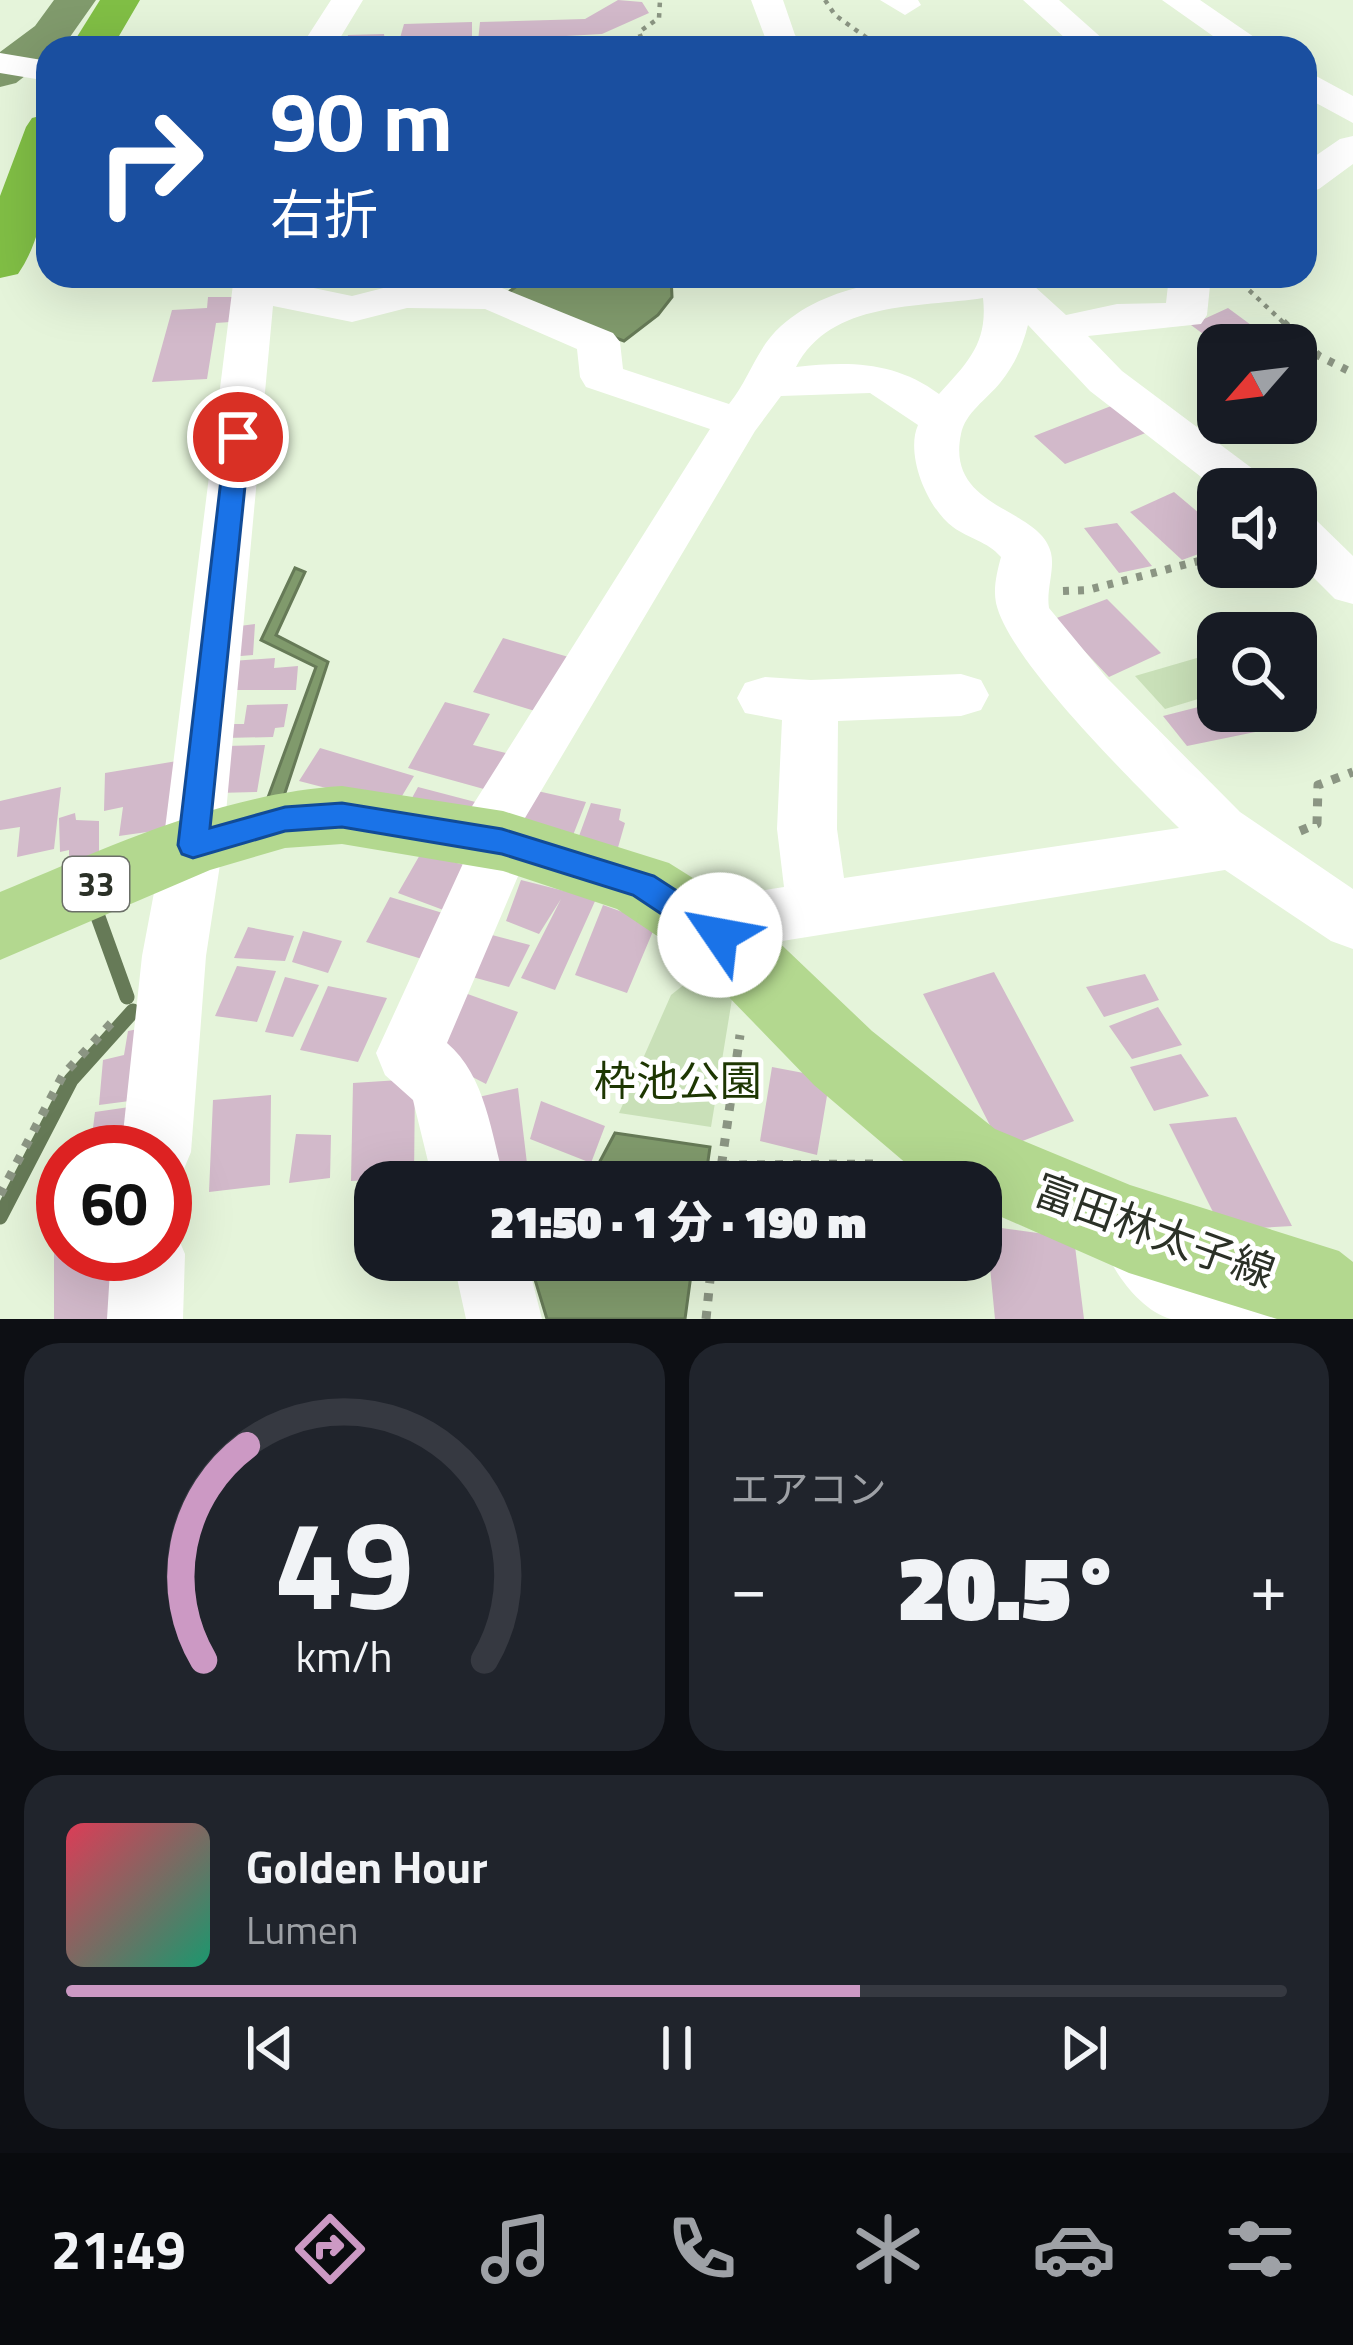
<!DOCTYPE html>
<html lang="ja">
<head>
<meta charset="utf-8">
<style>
	:root { --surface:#171b24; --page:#20242c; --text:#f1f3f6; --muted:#9ea1a6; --line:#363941; --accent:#cc99c4 }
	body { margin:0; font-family:"Titillium Web","Noto Sans JP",sans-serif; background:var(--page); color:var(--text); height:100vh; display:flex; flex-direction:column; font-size:45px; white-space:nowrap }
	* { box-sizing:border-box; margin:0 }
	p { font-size:39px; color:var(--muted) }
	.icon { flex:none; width:66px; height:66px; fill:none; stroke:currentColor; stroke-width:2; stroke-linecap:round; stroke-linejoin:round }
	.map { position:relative; height:1319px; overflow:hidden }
	.drawer { display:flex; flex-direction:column; gap:24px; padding:24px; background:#0d0f14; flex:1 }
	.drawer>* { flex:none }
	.top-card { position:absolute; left:36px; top:36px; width:1281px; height:252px; border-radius:36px; box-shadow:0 12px 48px #0002; background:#1a4fa0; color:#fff; overflow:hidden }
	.needle { width:78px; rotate:242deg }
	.buttons { position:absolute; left:1197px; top:324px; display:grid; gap:24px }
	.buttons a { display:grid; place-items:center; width:120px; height:120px; border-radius:24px; background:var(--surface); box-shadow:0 12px 48px #0002; font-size:60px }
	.speed { position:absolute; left:36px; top:1125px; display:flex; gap:24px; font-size:60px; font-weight:700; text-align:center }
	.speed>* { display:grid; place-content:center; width:156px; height:156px; border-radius:50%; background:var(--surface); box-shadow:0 12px 48px #0002; line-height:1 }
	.speed .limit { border:18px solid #d22; background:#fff; color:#111 }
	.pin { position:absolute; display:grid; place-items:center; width:102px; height:102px; color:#fff; margin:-51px; border:6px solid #fff; border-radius:50%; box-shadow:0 3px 12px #0007 }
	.me { position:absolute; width:132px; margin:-66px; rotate:303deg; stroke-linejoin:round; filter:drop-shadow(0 0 9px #0008) }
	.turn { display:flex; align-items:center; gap:42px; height:252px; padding:0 36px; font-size:54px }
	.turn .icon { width:156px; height:156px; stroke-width:2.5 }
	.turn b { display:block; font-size:84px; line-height:102px }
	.big { font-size:90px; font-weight:800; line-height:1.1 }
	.drawer .tile { flex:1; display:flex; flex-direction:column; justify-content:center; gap:18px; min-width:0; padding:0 42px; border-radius:36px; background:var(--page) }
	.drawer .dial { align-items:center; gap:0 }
	.dial svg { height:312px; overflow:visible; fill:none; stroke:var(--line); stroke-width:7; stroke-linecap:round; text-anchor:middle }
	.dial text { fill:var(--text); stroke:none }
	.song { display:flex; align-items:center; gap:36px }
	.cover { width:144px; height:144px; border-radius:18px; background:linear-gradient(135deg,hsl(350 70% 55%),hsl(160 70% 35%)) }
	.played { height:12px; border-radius:6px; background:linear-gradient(90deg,var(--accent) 65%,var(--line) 65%) }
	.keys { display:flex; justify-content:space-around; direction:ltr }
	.heat { display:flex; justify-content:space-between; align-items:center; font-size:66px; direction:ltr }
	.drawer .tiles { flex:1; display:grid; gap:24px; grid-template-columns:1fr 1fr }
	.tile:last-child { grid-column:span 2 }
	.trip { position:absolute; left:354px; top:1161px; width:648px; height:120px; border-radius:36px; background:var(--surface); box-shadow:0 12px 48px #0002; font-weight:800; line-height:120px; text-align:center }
	.menu { display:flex; height:192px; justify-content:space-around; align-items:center; background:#090b0e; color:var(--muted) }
	.menu .icon { width:84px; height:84px }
	.menu .on { color:var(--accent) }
	.menu b { font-size:54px; color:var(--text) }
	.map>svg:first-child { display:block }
	.green { fill:#c9e0b8 }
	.water { fill:#809a6c; stroke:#667a57; stroke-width:3 }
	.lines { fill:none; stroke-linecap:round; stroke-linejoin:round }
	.stream { stroke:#667a57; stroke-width:15 }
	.river { fill:#809a6c; fill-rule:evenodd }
	.building { fill:#d2b9ca }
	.path-far2 { stroke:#8b9583; stroke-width:4.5; stroke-dasharray:4.5 6; stroke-linecap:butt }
	.path-far1 { stroke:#8b9583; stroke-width:8; stroke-dasharray:6 9; stroke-linecap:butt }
	.path { stroke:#8b9583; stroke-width:9; stroke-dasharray:8 10; stroke-linecap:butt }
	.minor { fill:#fff; fill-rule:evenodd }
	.major { fill:#b3d88f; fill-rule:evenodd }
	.highway { fill:#80be45; fill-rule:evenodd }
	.route { fill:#1a73e8; stroke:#114b97; stroke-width:3 }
	.labels { text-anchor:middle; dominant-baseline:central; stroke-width:10; stroke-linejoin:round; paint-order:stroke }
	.shield { fill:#fff; stroke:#6b6f68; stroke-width:3 }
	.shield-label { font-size:33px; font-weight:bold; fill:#2b3127 }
	.near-park-label { font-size:42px; fill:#1d3602; stroke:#fff }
	.near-street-label { font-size:42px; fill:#2b3127; stroke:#fff }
</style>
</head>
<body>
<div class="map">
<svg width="1353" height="1319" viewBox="0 0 1353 1319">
	<rect width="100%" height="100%" fill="#e5f4da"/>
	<path class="green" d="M 1214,653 L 1218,693 L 1165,709 L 1135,676 Z
		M 706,967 L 734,987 L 711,1127 L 619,1113 L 671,995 Z"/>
	<path class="water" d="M 531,276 L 671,276 L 672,297 L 658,315 L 624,341 L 503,296 Z
		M 295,568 L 305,572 L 276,635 L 328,662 L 280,808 L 263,811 L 316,667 L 261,640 Z
		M 615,1133 L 710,1147 L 705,1182 L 589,1182 Z
		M 529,1260 L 693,1260 L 685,1319 L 547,1319 Z"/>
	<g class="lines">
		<path class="stream" d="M 97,914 L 127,997
			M 0,1217 L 71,1080 L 133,1011"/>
		<path class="river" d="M 54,0 L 96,0 L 65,44 L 48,48 L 48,58 L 16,83 L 0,87 L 0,52 L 35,26 Z"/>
	</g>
	<path class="building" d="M 618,0 L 642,2 L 649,13 L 602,34 L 478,41 L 480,22 L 585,19 Z
		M 472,22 L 472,37 L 400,38 L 404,24 Z
		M 384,34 L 385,41 L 394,41 L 393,48 L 345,48 L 348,35 Z
		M 633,37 L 634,48 L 584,48 L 584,39 Z
		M 208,297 L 233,297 L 230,322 L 216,323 L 207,379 L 152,382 L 172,310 L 207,308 Z
		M 1228,308 L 1266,336 L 1246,345 L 1218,345 L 1191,325 Z
		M 1124,401 L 1156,429 L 1065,464 L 1034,436 Z
		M 1174,492 L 1218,529 L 1218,547 L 1182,560 L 1130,512 Z
		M 1117,523 L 1152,566 L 1119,573 L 1084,528 Z
		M 1107,599 L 1161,653 L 1109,677 L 1054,619 Z
		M 255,624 L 253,655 L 229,657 L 232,627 Z
		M 503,638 L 579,660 L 548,715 L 473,692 Z
		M 275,658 L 274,668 L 298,666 L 296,690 L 230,690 L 232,661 Z
		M 445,702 L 490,714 L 473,745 L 510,754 L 491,791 L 408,768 Z
		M 1218,702 L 1218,711 L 1249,711 L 1265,730 L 1187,746 L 1163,716 Z
		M 288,704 L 284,727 L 275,728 L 273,737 L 225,738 L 228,724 L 244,724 L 247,705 Z
		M 265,745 L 257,792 L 217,793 L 226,746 Z
		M 320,748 L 414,776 L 396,806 L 299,781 Z
		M 183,760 L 175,828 L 119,836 L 123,807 L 104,811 L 105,773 Z
		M 61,787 L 54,849 L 17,857 L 20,827 L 0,830 L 0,801 Z
		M 418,787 L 483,804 L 473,824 L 407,807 Z
		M 533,790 L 586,802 L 568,848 L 515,835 Z
		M 591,803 L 621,809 L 619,820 L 625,823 L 617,851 L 575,847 Z
		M 75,813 L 76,820 L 99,821 L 99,865 L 69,872 L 69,850 L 60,852 L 59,818 Z
		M 421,853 L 475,868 L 454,914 L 398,893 Z
		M 521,880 L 596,899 L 555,990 L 521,978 L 561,899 L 539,934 L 506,921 Z
		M 390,897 L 446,914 L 422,959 L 366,942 Z
		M 603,905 L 656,924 L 627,993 L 575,975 Z
		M 248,927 L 294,936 L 285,961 L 234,958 Z
		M 473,930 L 530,945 L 509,987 L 454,972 Z
		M 303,931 L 342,941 L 328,973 L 292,962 Z
		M 237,966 L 276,971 L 257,1022 L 215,1016 Z
		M 994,972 L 1074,1121 L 1002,1149 L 923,994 Z
		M 1145,974 L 1159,1000 L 1104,1017 L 1086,987 Z
		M 285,977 L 319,985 L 293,1037 L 265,1032 Z
		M 328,986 L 387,998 L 358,1062 L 300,1050 Z
		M 462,992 L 518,1012 L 486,1084 L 430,1055 Z
		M 1158,1007 L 1182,1045 L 1132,1059 L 1109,1026 Z
		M 153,1026 L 145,1099 L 99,1105 L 103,1060 L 124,1055 L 128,1031 Z
		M 1181,1054 L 1209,1096 L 1154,1111 L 1130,1067 Z
		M 772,1067 L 830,1078 L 817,1155 L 760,1141 Z
		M 415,1079 L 414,1178 L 351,1181 L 353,1083 Z
		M 518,1088 L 528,1172 L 482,1182 L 470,1099 Z
		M 271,1095 L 270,1185 L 209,1192 L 213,1100 Z
		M 541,1101 L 605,1126 L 591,1163 L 530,1139 Z
		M 150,1104 L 144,1152 L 90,1152 L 95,1112 Z
		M 1236,1117 L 1292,1226 L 1222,1230 L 1169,1124 Z
		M 296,1134 L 331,1135 L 330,1178 L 289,1183 Z
		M 986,1226 L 1074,1238 L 1084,1319 L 995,1319 Z
		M 63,1240 L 63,1254 L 129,1254 L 125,1319 L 54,1319 L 54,1242 Z"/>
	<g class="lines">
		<path class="path-far2" d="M 825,0 L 835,15 L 881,48
			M 645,48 L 639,32 L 659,18 L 660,0
			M 1234,276 L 1286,325"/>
		<path class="path-far1" d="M 1283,322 L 1319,356 L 1353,373
			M 1063,591 L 1088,590 L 1218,556"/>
		<path class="path" d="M 1300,831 L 1317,824 L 1318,785 L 1353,772
			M 721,1165 L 881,1164
			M 719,1182 L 740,1035
			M 0,1195 L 63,1075 L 117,1017
			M 706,1319 L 712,1260"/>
		<path class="minor" d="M 331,0 L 363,0 L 334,48 L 300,48 Z
			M 751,0 L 783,0 L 795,35 L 806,48 L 769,48 Z
			M 880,0 L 918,0 L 921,5 L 905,15 Z
			M 1023,0 L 1059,0 L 1113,48 L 1076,48 Z
			M 1162,0 L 1200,0 L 1270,48 L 1230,48 Z
			M 0,53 L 48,61 L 48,81 L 0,73 Z
			M 1305,70 L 1353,96 L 1353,123 L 1305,97 Z
			M 1353,136 L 1353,164 L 1319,189 L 1305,193 L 1305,163 L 1340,139 Z
			M 234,276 L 276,276 L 275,280 L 352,296 L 407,282 L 492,284 L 613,333 L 620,342 L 623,369 L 729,404 C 749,380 757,347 781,326 C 842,271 946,276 1023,276 L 1066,315 L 1117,304 L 1166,303 L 1169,276 L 1211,276 L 1207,315 L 1201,324 L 1088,336 L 1122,371 L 1265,478 L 1272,489 L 1218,490 L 1090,391 L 1028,325 C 1022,348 1015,364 1000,383 C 987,399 965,413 961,434 C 945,510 1041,507 1051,553 C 1055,569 1046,590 1049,608 L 1106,677 L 1240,812 L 1353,889 L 1353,949 L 1331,941 L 1225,870 L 758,945 L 720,963 L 698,955 L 688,936 C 707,897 745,893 784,887 L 777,829 L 782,720 L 745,713 L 737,698 L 745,683 L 765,677 L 811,680 L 961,674 L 981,680 L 989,695 L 981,710 L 961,716 L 838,721 L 837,829 L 844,878 L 1179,828 C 1134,783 1009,661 996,603 C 993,588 997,572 1001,557 C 987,541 969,539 953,527 C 927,508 905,454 918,425 L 870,393 L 781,396 L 755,431 L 522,823 L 533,841 L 447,1043 C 486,1076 491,1134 505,1182 L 433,1182 L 413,1100 L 385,1075 L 376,1053 L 466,857 L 452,838 L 710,429 L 586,387 L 580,377 L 577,349 L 485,309 L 407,308 L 352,322 L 273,306 L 223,845 L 206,956 L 191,1152 L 181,1176 L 165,1182 L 165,1152 L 121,1152 L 142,956 L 163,845 ZM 983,298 C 988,343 968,362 939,394 C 895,361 848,361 796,367 C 831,300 919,308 983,298 Z
			M 1296,513 L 1314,518 L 1353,556 L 1353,604 L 1335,599 L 1296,560 Z
			M 1143,1215 C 1159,1222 1256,1281 1266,1292 C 1271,1298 1274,1312 1277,1319 C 1248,1319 1197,1319 1171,1319 C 1142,1311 1117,1277 1106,1252 L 1117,1226 Z
			M 165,1224 L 174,1228 L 185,1254 L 183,1319 L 107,1319 L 111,1254 L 165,1254 Z
			M 453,1260 L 527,1260 L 542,1319 L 466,1319 Z"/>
		<path class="major" d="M 342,786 L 503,811 L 669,863 L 747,912 L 872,1031 L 995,1129 L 1130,1185 L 1339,1251 L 1353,1262 L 1353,1319 L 1277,1319 L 1129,1273 L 981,1208 L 981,1182 L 928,1182 L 814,1085 L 693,960 L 617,909 L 503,871 L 342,844 L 285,848 L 210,870 L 0,960 L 0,892 C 111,846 220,794 342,786 Z"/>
		<path class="highway" d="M 100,0 L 140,0 L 112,48 L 70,48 Z
			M 48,114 C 48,168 50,227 18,274 L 0,278 L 0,196 L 26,127 L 32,118 Z"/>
	</g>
	<path class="route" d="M 238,430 L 250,437 L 210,828 L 285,807 L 342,803 L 502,829 L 654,876 L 731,926 L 736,935 L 731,945 L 720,949 L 708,945 L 633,895 L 502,854 L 342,827 L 285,831 L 193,858 L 182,854 L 178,845 L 226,437 Z"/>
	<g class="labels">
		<rect class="shield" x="63" y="857" width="66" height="54" rx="9"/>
		<g class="shield-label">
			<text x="96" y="884">33</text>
		</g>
		<g class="near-park-label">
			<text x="678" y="1080">枠池公園</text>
		</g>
		<g class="near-street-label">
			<text transform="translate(1155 1230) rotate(20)">富田林太子線</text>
		</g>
	</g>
</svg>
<div class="buttons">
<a><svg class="needle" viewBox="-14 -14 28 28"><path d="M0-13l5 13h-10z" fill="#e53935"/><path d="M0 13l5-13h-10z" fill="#9ea1a6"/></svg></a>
<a><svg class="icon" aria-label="sound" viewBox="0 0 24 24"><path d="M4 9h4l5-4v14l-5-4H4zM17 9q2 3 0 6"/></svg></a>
<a><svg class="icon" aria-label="search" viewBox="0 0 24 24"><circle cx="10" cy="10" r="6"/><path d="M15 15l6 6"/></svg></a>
</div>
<div class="speed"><div class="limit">60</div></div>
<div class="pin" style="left:238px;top:437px;background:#d93025"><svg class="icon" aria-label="arrive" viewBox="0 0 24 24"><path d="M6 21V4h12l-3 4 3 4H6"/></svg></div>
<svg class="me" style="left:720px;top:935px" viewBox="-20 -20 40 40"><circle r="19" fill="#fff"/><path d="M0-13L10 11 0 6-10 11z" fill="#1a73e8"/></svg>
<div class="trip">21:50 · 1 分 · 190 m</div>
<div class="top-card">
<div class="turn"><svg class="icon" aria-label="right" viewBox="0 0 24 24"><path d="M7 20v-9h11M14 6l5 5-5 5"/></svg><div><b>90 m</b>右折</div></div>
</div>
</div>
<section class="drawer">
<div class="tiles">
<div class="tile dial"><svg viewBox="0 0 100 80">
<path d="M14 69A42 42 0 1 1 86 69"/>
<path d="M14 69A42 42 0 0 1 25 14" stroke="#cc99c4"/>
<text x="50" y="56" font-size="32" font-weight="700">49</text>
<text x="50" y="72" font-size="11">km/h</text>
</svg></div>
<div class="tile"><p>エアコン</p>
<div class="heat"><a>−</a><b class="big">20.5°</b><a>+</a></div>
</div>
<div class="tile">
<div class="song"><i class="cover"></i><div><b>Golden Hour</b><p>Lumen</p></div></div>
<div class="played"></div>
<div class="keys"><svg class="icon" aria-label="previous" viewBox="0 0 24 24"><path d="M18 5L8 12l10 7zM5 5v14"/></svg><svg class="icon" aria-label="pause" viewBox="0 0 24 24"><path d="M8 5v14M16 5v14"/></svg><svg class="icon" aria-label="next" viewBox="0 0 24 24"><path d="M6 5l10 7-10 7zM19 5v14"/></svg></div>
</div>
</div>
</section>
<nav class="menu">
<b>21:49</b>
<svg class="icon on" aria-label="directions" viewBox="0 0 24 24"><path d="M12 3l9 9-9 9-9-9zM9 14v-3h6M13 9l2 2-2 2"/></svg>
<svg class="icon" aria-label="music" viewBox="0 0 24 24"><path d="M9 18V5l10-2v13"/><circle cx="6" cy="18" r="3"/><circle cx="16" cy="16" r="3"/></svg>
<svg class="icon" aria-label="phone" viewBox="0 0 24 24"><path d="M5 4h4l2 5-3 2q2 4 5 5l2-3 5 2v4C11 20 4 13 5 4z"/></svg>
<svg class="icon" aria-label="climate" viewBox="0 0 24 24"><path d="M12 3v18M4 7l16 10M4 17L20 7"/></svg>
<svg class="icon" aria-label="car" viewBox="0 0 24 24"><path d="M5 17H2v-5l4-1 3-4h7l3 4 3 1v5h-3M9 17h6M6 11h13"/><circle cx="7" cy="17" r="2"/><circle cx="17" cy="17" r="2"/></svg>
<svg class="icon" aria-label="filters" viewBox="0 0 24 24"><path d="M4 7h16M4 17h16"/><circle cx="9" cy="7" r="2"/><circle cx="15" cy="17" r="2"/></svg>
</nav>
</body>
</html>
